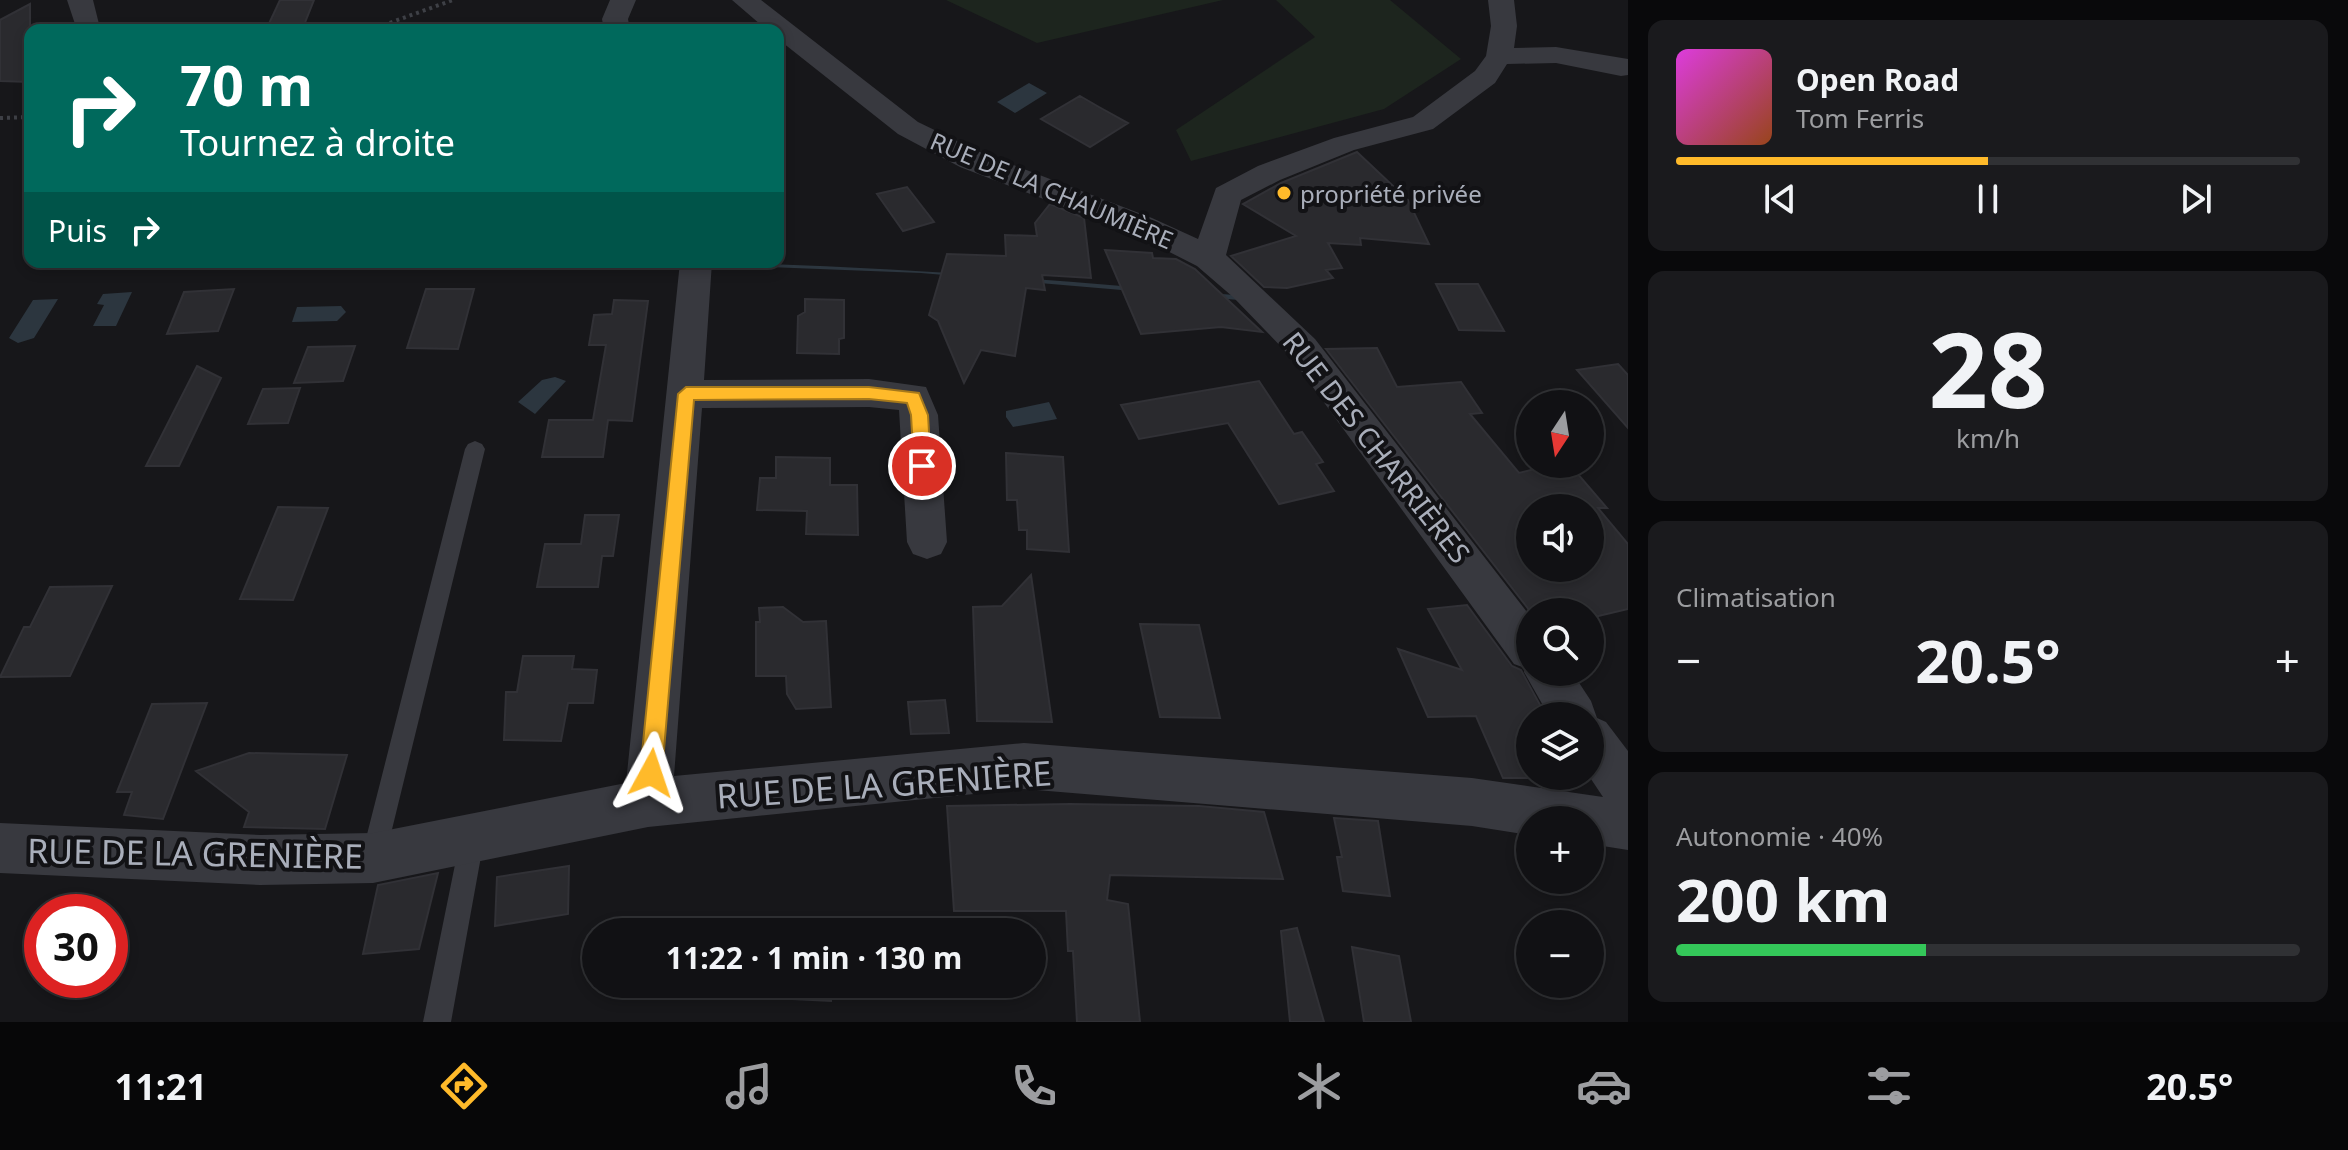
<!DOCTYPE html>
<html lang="fr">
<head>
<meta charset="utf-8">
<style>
	:root { --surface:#111114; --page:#1a1a1d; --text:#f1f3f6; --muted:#9c9da0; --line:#303134; --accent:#ffba2a }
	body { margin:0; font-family:"Noto Sans",sans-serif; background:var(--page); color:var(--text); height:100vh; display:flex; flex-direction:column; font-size:30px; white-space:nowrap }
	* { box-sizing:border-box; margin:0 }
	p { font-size:26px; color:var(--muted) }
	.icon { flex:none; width:44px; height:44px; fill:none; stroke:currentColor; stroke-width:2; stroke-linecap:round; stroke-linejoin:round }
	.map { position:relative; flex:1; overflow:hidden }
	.sheet { display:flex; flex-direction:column; gap:20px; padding:20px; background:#09090b; width:720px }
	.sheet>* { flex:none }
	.banner { position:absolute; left:24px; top:24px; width:760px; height:244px; border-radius:16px; box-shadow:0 4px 12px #0003,0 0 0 2px var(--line); background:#00695c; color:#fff; overflow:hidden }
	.needle { width:52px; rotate:192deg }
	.buttons { position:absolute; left:1516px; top:390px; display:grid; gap:16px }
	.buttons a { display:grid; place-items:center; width:88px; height:88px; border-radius:50%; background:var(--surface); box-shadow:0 4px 12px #0003,0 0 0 2px var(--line); font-size:40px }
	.speed { position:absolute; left:24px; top:894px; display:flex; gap:16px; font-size:40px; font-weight:700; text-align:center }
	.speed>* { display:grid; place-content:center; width:104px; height:104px; border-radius:50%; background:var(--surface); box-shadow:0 4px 12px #0003,0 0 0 2px var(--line); line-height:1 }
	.speed .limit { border:12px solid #d22; background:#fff; color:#111 }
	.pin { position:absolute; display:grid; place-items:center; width:68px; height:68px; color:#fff; margin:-34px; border:4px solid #fff; border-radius:50%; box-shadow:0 2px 8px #0007 }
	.me { position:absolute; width:88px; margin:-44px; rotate:5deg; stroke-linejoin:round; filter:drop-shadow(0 0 6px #0008) }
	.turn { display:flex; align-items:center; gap:28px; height:168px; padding:0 24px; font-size:36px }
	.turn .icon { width:104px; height:104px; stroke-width:2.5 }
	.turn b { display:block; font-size:56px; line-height:68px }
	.then { display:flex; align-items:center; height:76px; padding:0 24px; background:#0003; gap:16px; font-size:30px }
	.big { font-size:60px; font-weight:700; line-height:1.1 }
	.sheet .card { flex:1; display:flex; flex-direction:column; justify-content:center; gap:12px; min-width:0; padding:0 28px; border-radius:16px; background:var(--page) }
	.sheet .dial { align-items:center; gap:0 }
	.dial b { font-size:104px; line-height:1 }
	.song { display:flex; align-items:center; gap:24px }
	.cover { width:96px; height:96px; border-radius:12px; background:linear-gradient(135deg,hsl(300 70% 55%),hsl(20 70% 35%)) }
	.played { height:8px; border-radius:4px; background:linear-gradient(90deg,var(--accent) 50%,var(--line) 50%) }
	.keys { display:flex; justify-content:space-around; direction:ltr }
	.heat { display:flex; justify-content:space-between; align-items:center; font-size:44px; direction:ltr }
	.charge { height:12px; border-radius:6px; background:linear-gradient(90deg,#34c759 40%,var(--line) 0) }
	.trip { position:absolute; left:582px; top:918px; width:464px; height:80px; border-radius:40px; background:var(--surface); box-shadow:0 4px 12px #0003,0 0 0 2px var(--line); font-weight:700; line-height:80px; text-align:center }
	.tabs { display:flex; height:128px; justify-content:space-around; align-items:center; background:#070708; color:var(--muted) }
	.tabs .icon { width:56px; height:56px }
	.tabs .current { color:var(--accent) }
	.tabs b { font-size:36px; color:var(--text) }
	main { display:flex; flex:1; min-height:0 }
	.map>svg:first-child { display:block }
	.green { fill:#1d251e }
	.water { fill:#2c363f }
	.building { fill:#2a2a2e; stroke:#313136; stroke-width:2; fill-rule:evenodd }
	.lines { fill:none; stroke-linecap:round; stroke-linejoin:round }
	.path { stroke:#3e4046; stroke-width:4; stroke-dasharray:3 4; stroke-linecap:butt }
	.lane { fill:#38393f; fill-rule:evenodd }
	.street { fill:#38393f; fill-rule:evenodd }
	.route { fill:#ffba2a; stroke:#a6791b; stroke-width:2 }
	.poi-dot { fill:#ffba2a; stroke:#121215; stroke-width:3 }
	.labels { text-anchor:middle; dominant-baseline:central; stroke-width:8; stroke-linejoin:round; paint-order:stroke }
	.far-street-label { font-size:24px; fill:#a9aeba; stroke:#121215 }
	.far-poi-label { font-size:24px; fill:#a9aeba; stroke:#121215; text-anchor:start }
	.street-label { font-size:28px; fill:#a9aeba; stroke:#121215 }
	.near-street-label { font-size:34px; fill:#a9aeba; stroke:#121215 }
</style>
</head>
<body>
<main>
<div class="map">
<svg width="1628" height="1022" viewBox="0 0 1628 1022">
	<rect width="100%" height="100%" fill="#17171a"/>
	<path class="green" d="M 946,0 L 1223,0 L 1037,43 Z
		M 1276,0 L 1390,0 L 1461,59 L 1384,109 L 1191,161 L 1176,130 L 1315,37 Z"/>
	<path class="water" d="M 1029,83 L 1047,93 L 1015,113 L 997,102 Z
		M 646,262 C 843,262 1037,279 1234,295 L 1239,300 L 921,273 Z
		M 132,292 L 116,326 L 93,326 L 104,305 L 97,304 L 103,294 Z
		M 58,299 L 34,338 L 18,343 L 9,338 L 33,300 Z
		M 341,306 L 346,312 L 337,321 L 292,322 L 297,307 Z
		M 555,377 L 566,381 L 535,414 L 518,402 L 542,380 Z
		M 1049,402 L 1057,419 L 1013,427 L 1006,417 L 1006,411 Z"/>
	<path class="building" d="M 280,0 L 314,0 L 302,30 L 266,30 Z
		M 30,4 L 30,82 L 0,81 L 0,20 Z
		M 1080,96 L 1099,107 L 1128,123 L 1090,147 L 1041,119 Z
		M 1357,152 L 1408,200 L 1429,244 L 1360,238 L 1361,245 L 1328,243 L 1342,268 L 1326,270 L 1333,278 L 1287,288 L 1264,287 L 1231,256 L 1296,236 L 1243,204 L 1281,183 Z
		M 907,187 L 934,222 L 903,231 L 877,194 Z
		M 1050,204 L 1084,218 L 1091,278 L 1042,275 L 1045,290 L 1026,288 L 1015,356 L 981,350 L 964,383 L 938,321 L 929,315 L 947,254 L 1006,256 L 1005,235 L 1037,236 L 1035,223 Z
		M 1105,250 L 1152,253 L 1153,258 L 1176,259 L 1195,269 L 1262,332 L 1221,327 L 1141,334 Z
		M 1436,284 L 1478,284 L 1504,331 L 1459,330 Z
		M 234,289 L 218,331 L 167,334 L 184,292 Z
		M 426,289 L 474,289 L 458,349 L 407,348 Z
		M 805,299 L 844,300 L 844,338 L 839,339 L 839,354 L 797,353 L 798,316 L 805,312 Z
		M 614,300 L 648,301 L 632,421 L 608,420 L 603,457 L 542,457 L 549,420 L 593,420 L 606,345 L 589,345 L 594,315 L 612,314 Z
		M 355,346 L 343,381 L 294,383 L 308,347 Z
		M 1377,348 L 1397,387 L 1461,382 L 1482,413 L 1470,414 L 1519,473 L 1547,466 L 1555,477 L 1577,473 L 1607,508 L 1598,508 L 1628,544 L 1628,609 L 1590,618 L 1590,612 L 1530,611 L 1326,349 ZM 1530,508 L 1590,508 L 1590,568 L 1530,568 Z
		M 1618,364 L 1628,375 L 1628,428 L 1577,370 Z
		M 197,366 L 221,378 L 179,466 L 146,466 Z
		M 1259,381 L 1294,434 L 1302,432 L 1323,462 L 1316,464 L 1334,491 L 1279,504 L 1228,423 L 1139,439 L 1121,405 Z
		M 300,388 L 288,423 L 248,424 L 263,389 Z
		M 1006,453 L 1063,457 L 1069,552 L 1027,549 L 1027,530 L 1019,530 L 1017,500 L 1007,500 Z
		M 776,457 L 830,458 L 830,485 L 857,485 L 858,535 L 806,534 L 807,511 L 757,510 L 760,478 L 776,478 Z
		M 278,507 L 328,508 L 293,600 L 240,599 Z
		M 585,515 L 619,515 L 613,556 L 602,556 L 598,587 L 537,587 L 545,544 L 581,544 Z
		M 1031,575 L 1052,722 L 977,721 L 973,607 L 1002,606 Z
		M 112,586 L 70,676 L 0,677 L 24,627 L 30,627 L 50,587 Z
		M 1467,605 L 1512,666 L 1521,670 L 1546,716 L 1530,716 L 1530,778 L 1503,778 L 1476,716 L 1428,717 L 1398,649 L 1462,670 L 1428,609 Z
		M 783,607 L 803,622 L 826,621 L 831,707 L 796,709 L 787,694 L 786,676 L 756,676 L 756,622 L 760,622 L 759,608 Z
		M 1140,624 L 1199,625 L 1220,718 L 1160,717 Z
		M 523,656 L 574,656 L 572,669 L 597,670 L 593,703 L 568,703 L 561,741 L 504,740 L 506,692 L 517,692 Z
		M 945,700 L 949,733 L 911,734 L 908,702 Z
		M 207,703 L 163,819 L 124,815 L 132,792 L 117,792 L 152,704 Z
		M 249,753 L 347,755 L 325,829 L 244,827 L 249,812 L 196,771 Z
		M 1070,804 L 1199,806 L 1264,812 L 1283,879 L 1110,875 L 1107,900 L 1128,904 L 1140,1022 L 1077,1022 L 1073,951 L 1068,951 L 1066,911 L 954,911 L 947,806 Z
		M 1334,818 L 1378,821 L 1390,896 L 1343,891 L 1337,857 L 1342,857 Z
		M 569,866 L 568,914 L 495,926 L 497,877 Z
		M 438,873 L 419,949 L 363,954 L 378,885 Z
		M 704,922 L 834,929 L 834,932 L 703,932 Z
		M 1297,928 L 1324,1022 L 1290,1022 L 1281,931 Z
		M 1352,947 L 1399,956 L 1411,1022 L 1364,1022 Z
		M 697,984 L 832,984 L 831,1001 L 696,994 Z"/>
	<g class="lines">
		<path class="path" d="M 370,30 L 453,0
			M 0,118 L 30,117"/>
		<path class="lane" d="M 475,441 L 482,444 L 485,449 L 385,858 L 382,867 L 373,870 L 364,867 L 361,858 L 465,449 L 468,444 Z
			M 472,828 L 481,831 L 484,840 L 451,1022 L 423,1022 L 460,840 L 463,831 Z"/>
		<path class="street" d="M 67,0 L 93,0 L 99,24 L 95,30 L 77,30 Z
			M 610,0 L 636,0 L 628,19 L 630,30 L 604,30 L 602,19 Z
			M 732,0 L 761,0 L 918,122 L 982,153 L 1152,218 L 1198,239 L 1216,188 L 1258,166 L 1334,138 L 1413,117 L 1475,71 L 1486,56 L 1491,26 L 1488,0 L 1514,0 L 1517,26 L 1514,48 L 1556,47 L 1628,59 L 1628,75 L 1621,76 L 1556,63 L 1507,64 L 1495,83 L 1433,129 L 1354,150 L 1280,180 L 1241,200 L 1226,255 L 1315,339 L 1530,616 L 1530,672 L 1572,672 L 1591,701 L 1597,718 L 1606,722 L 1628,751 L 1628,850 L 1590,844 L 1590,820 L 1530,820 L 1530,835 L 1472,826 L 1024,789 L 648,827 L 373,883 L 260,885 L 0,873 L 0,823 L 260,835 L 373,833 L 626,783 L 680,262 L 712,262 L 704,380 L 869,379 L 926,387 L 938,415 L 947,542 L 941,554 L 927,559 L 913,554 L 907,542 L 899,410 L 869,407 L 702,408 L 674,776 L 1024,743 L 1472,778 L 1603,797 L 1589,776 L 1590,716 L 1549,716 L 1524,672 L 1525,668 L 1514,664 L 1291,357 L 1233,297 L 1197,266 L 1130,232 L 960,167 L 898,134 L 778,39 L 778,30 L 767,30 Z"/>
	</g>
	<path class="route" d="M 686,387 L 869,387 L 919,393 L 928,415 L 931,466 L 922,473 L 914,466 L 911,415 L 907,403 L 869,399 L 694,400 L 662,773 L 658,780 L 651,783 L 643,780 L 640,773 L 678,394 Z"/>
	<circle class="poi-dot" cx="1284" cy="193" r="8"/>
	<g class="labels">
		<g class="far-street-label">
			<text transform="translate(1052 190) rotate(23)">RUE DE LA CHAUMIÈRE</text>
		</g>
		<g class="far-poi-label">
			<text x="1300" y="193">propriété privée</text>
		</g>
		<g class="street-label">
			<text transform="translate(1377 447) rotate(52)">RUE DES CHARRIÈRES</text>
		</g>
		<g class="near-street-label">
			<text transform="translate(884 784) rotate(-4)">RUE DE LA GRENIÈRE</text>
			<text transform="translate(195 853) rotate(1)">RUE DE LA GRENIÈRE</text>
		</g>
	</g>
</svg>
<div class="buttons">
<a><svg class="needle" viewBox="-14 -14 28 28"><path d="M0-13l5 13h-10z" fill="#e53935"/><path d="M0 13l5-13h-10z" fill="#9c9da0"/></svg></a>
<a><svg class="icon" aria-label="sound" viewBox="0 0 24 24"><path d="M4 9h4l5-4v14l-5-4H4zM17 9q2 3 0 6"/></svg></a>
<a><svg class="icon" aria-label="search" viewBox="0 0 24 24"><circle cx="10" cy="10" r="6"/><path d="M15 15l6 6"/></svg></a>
<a><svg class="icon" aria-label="layers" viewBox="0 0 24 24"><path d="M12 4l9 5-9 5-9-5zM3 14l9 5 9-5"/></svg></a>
<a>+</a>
<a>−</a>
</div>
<div class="speed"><div class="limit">30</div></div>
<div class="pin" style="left:922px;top:466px;background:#d93025"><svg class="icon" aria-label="arrive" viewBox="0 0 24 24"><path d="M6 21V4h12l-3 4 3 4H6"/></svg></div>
<svg class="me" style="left:651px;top:773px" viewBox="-20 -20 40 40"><path d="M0-17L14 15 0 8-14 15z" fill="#ffba2a" stroke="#fff" stroke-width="4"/></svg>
<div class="trip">11:22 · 1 min · 130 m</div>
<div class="banner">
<div class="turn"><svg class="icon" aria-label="right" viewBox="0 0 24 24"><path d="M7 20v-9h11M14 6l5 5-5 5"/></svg><div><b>70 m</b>Tournez à droite</div></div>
<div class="then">Puis<svg class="icon" aria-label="right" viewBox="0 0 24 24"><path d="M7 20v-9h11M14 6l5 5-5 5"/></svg></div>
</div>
</div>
<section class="sheet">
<div class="card">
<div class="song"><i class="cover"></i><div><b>Open Road</b><p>Tom Ferris</p></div></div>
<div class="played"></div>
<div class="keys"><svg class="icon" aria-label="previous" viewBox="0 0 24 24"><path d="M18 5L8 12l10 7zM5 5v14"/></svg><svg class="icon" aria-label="pause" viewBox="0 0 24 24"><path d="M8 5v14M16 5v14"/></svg><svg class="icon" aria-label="next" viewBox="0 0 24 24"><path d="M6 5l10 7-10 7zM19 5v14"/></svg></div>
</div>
<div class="card dial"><b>28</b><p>km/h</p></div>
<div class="card"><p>Climatisation</p>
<div class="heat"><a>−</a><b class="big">20.5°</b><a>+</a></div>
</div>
<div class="card"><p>Autonomie · 40%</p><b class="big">200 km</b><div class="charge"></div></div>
</section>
</main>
<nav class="tabs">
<b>11:21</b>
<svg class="icon current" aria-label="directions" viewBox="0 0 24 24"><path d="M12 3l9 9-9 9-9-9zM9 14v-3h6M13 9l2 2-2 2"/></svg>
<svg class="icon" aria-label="music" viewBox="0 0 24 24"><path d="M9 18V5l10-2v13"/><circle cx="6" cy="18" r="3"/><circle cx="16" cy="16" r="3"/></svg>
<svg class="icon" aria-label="phone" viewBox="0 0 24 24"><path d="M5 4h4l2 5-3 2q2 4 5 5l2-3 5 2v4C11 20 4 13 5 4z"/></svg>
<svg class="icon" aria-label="climate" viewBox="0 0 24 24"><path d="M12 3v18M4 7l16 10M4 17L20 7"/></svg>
<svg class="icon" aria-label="car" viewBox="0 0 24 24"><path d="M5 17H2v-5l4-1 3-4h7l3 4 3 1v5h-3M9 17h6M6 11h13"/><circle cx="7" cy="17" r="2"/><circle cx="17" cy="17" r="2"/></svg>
<svg class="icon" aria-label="filters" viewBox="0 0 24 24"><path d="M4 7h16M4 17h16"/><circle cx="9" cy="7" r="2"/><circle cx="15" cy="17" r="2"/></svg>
<b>20.5°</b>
</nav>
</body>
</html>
